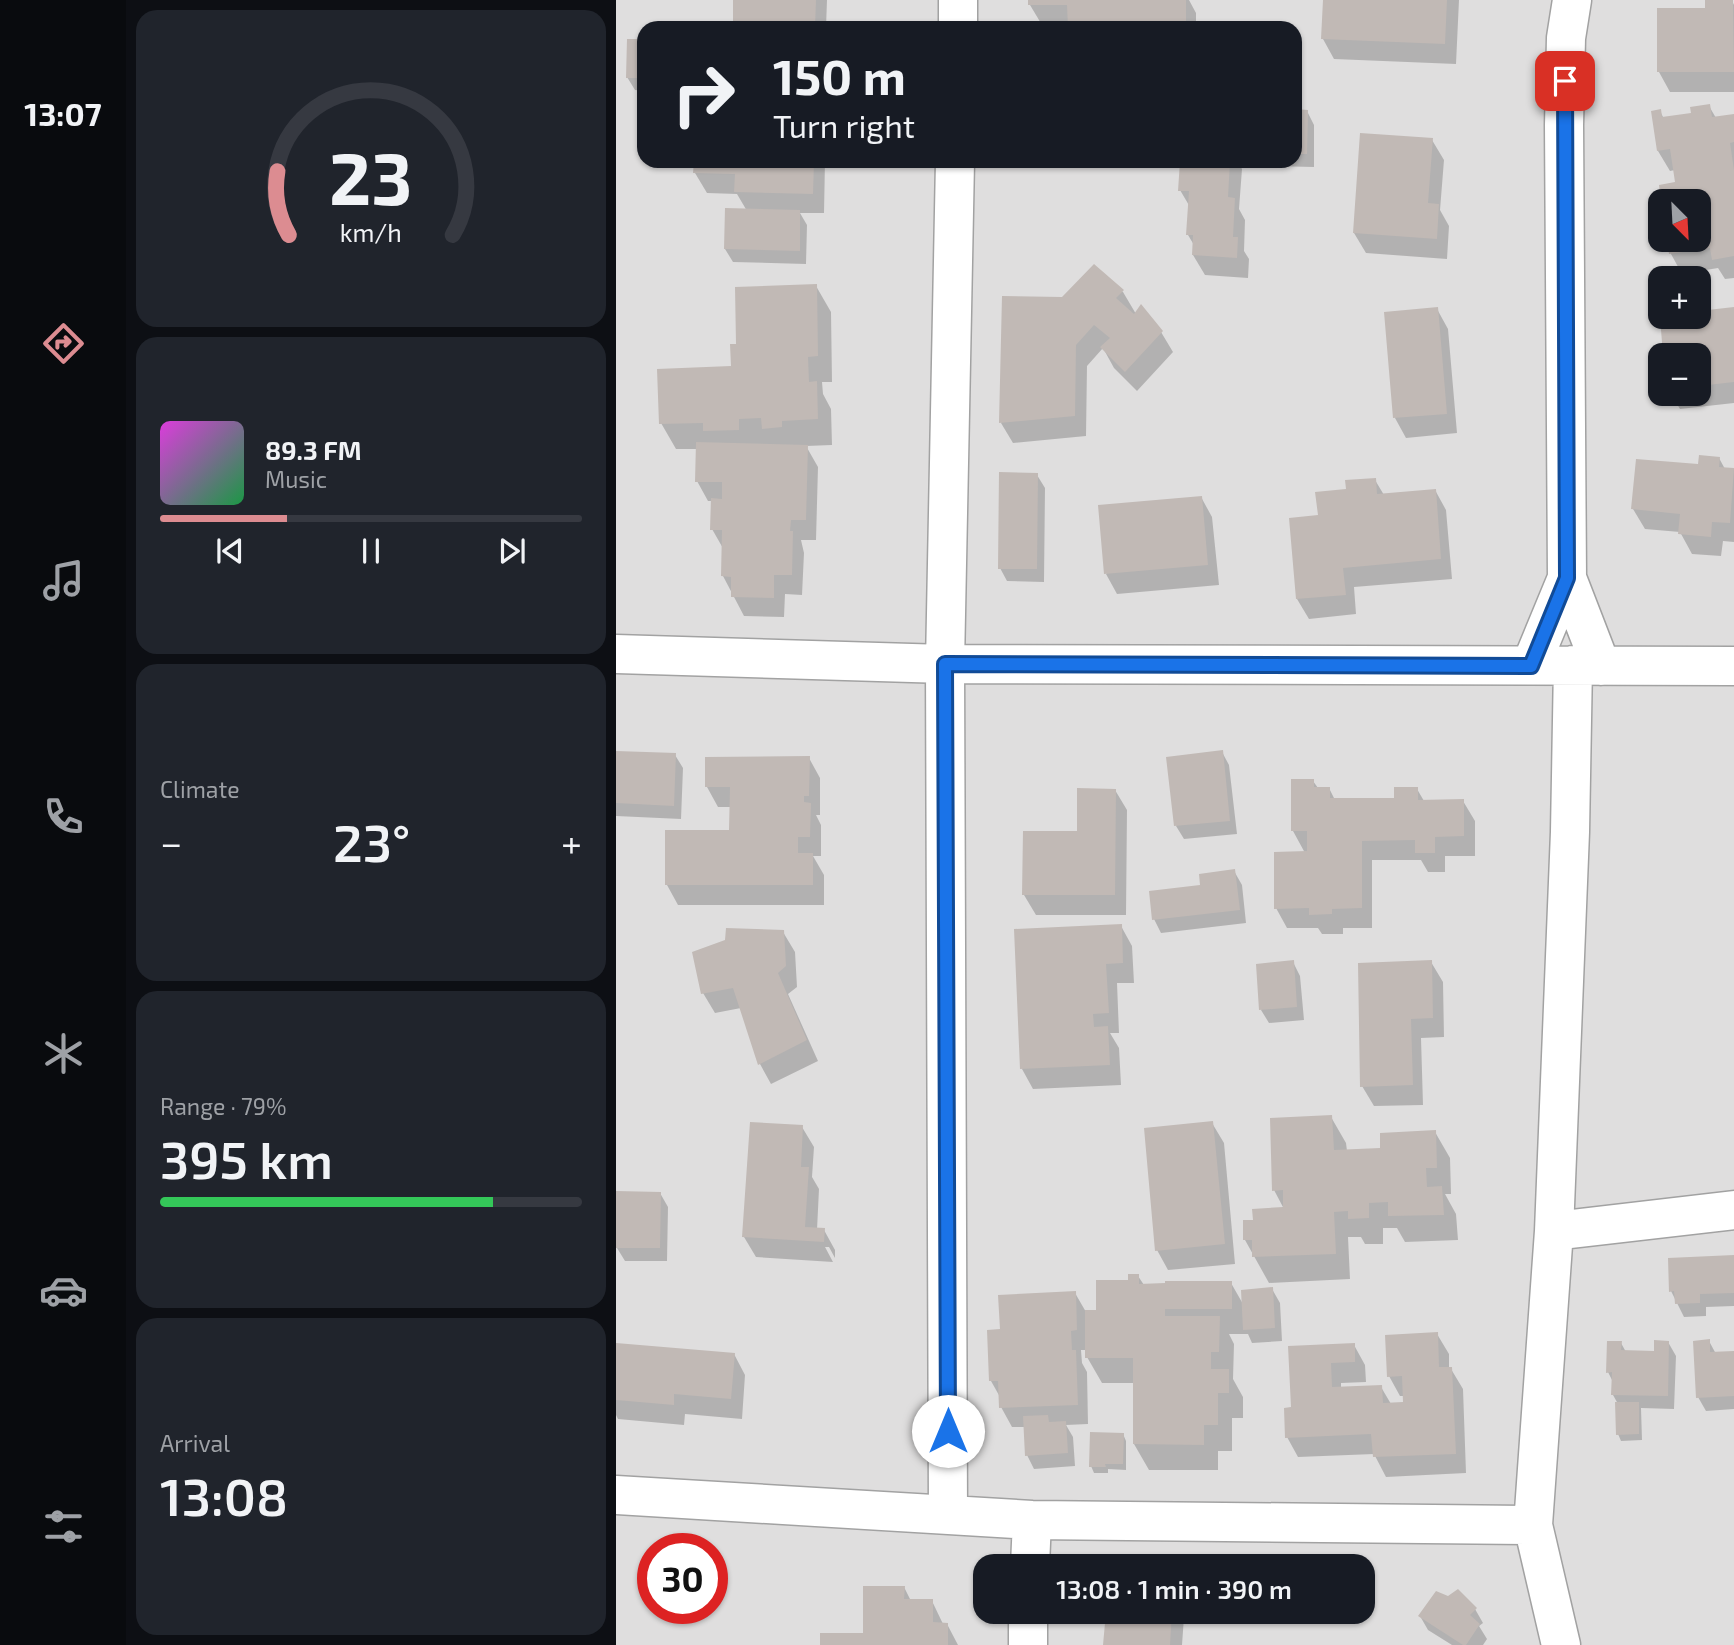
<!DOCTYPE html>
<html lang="en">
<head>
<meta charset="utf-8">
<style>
	:root { --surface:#171b24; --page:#20242c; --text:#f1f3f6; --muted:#9ea1a6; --line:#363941; --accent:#dc8c91 }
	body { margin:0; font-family:"Exo 2",sans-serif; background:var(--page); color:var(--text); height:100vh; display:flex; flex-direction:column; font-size:26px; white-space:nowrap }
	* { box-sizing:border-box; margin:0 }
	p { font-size:23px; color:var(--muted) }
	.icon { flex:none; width:38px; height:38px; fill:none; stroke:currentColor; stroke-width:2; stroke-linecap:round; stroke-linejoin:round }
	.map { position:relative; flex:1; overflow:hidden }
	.sheet { display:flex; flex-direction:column; gap:10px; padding:10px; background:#0d0f14; width:490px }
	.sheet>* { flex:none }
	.banner { position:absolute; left:21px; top:21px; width:665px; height:147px; border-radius:21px; box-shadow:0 2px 5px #0004; background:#171b24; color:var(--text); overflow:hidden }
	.needle { width:46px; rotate:156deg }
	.tools { position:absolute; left:1032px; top:189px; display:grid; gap:14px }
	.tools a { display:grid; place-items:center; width:63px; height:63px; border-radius:14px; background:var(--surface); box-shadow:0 2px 5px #0004; font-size:35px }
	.speed { position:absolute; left:21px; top:1533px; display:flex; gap:14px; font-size:35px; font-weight:700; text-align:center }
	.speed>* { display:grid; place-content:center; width:91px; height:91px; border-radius:50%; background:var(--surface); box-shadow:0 2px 5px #0004; line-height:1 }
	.speed .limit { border:10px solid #d22; background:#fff; color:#111 }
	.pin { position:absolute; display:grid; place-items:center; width:60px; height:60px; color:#fff; margin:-30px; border-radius:14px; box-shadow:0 4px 10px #0006 }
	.me { position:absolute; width:77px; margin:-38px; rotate:0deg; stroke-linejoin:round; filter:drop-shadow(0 0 5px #0008) }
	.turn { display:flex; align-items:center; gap:24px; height:147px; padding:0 21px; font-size:32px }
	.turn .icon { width:91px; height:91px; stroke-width:2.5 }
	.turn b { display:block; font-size:49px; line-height:60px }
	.big { font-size:52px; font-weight:600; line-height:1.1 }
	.sheet .card { flex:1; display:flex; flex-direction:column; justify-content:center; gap:10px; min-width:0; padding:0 24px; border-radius:21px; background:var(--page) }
	.sheet .dial { align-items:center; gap:0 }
	.dial svg { height:182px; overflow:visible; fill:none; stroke:var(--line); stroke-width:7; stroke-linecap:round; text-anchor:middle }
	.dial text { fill:var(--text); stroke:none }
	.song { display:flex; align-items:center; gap:21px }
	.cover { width:84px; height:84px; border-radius:10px; background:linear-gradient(135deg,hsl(300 70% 55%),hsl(140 70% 35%)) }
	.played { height:7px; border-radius:4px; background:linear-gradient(90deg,var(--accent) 30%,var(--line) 30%) }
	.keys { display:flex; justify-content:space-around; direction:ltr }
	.heat { display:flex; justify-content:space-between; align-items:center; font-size:38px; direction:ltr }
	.charge { height:10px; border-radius:5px; background:linear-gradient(90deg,#34c759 79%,var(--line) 0) }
	.trip { position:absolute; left:357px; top:1554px; width:402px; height:70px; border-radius:21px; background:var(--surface); box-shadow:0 2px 5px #0004; font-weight:600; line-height:70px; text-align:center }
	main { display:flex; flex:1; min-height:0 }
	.dock { display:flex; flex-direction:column; width:126px; justify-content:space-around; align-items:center; background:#090b0e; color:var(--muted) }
	.dock .icon { width:49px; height:49px }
	.dock .active { color:var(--accent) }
	.dock b { font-size:32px; color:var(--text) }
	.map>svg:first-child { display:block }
	.residential { fill:#dfdede; fill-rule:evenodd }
	.shadow { fill:#0003 }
	.building { fill:#c1b9b5 }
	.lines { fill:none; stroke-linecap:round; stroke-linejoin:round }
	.street-casing { stroke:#a2a2a2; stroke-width:41 }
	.street { stroke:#fff; stroke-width:38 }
	.route-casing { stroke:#114b97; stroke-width:18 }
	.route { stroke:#1a73e8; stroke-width:12 }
</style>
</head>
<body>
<main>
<nav class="dock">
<b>13:07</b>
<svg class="icon active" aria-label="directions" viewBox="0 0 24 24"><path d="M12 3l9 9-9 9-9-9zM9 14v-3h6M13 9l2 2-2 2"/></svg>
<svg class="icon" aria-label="music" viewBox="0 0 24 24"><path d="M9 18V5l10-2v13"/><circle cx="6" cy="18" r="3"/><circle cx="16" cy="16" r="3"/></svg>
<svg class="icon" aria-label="phone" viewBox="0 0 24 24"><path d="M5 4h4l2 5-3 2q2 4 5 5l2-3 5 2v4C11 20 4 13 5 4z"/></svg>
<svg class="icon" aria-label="climate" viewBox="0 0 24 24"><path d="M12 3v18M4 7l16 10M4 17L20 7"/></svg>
<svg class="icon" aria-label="car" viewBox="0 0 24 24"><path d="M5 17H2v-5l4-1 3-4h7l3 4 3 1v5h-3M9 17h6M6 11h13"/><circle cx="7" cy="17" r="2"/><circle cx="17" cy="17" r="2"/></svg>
<svg class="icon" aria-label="filters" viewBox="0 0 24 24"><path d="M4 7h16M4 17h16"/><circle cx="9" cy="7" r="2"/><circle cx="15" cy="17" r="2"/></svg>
</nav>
<section class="sheet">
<div class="card dial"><svg viewBox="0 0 100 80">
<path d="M14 69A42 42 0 1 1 86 69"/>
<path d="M14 69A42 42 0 0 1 9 41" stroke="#dc8c91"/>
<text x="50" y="56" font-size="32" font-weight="700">23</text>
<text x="50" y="72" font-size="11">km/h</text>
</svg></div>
<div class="card">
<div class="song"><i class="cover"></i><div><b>89.3 FM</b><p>Music</p></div></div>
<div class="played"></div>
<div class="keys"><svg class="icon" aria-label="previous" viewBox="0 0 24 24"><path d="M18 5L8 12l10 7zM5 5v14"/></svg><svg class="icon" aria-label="pause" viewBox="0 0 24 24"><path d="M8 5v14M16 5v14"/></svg><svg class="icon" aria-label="next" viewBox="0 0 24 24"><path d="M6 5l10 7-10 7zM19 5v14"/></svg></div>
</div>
<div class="card"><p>Climate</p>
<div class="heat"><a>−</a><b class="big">23°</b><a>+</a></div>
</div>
<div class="card"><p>Range · 79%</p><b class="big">395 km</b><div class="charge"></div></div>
<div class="card"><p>Arrival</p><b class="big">13:08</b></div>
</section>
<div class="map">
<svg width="1118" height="1645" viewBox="0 0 1118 1645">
	<rect width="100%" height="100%" fill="#f0ede8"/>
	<path class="residential" d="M 0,0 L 1118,0 L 1118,1645 L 0,1645 ZM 28,28 L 679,28 L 679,161 L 28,161 ZM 1045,201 L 1083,201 L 1083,240 L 1045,240 ZM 1045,278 L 1083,278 L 1083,317 L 1045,317 ZM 1045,355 L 1083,355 L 1083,394 L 1045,394 ZM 37,1549 L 96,1549 L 96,1608 L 37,1608 ZM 369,1566 L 747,1566 L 747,1612 L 369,1612 Z"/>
	<path class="shadow" d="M 119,0 L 211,0 L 210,28 L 119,28 Z
		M 414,0 L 573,0 L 580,13 L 580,28 L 454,28 L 453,24 L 426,25 L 414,5 Z
		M 709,0 L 843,0 L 840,64 L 718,59 L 707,39 Z
		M 1116,1 L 1118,5 L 1118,92 L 1054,92 L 1043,72 L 1090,10 Z
		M 28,41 L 28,91 L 19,90 L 11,77 Z
		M 1093,106 L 1100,118 L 1118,115 L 1118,278 L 1109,279 L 1102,268 L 1066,274 L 1055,254 L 1053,240 L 1083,240 L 1083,201 L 1047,201 L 1045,186 L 1061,184 L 1059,170 L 1054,171 L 1042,151 L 1044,111 L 1048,119 L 1077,114 Z
		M 679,111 L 691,111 L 698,125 L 698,167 L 650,166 L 647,161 L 679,161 Z
		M 816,140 L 828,160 L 824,210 L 833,226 L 831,259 L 750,253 L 738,233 Z
		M 79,161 L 209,161 L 208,213 L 184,213 L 191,225 L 190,264 L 117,262 L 109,249 L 131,211 L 121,194 L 91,193 L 79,173 Z
		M 566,161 L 621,161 L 626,169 L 623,209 L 629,220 L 628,251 L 633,259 L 632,278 L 589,275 L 577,255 L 578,245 L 572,235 L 574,207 L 564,190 Z
		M 478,267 L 507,292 L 520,314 L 545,332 L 557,352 L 521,391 L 498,368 L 487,348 L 471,366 L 470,436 L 397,443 L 385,423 L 447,299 Z
		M 200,286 L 215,312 L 216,382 L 206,382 L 207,394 L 215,409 L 216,445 L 190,446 L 202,467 L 200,540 L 185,540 L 188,553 L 186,595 L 169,594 L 168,617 L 128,616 L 107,576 L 108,550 L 96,529 L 97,501 L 92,501 L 81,481 L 82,449 L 60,449 L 45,423 L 117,368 L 122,346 Z
		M 821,309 L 832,329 L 841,433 L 790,438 L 779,418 Z
		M 1118,309 L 1118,403 L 1064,409 L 1055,394 L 1083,394 L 1083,355 L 1049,355 L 1045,317 L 1083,317 Z
		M 1103,458 L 1109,469 L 1118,469 L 1118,542 L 1107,541 L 1105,556 L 1076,554 L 1064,532 L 1029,529 L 1017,509 L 1083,466 Z
		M 421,475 L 429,488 L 428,582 L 391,581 L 384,568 Z
		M 759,480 L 768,495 L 819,490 L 830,510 L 836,579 L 738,587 L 740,614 L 693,619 L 681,599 L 704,517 L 732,490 Z
		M 585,497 L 596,517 L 603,585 L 501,594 L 490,574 Z
		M 0,752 L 59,755 L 67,768 L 65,819 L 0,816 Z
		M 606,752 L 613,765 L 621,834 L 568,839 L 560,826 Z
		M 193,758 L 204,778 L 204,815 L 200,815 L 205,825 L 205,856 L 197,856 L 208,875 L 208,905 L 62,905 L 51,885 L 115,832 L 115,807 L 102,807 L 91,787 Z
		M 697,781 L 702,788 L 713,788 L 719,800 L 780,800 L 801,789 L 808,801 L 847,801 L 859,821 L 859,856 L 829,856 L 829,872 L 812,872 L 805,860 L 756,860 L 756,928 L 727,928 L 727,934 L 706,934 L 702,928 L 671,928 L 660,908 L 689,853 L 677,831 Z
		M 499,790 L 511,810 L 510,915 L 420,915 L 408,895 Z
		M 618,871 L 626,885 L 630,923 L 545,933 L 538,919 L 586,887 Z
		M 505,926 L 516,946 L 518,983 L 501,983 L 503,1033 L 494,1033 L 503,1048 L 505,1085 L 417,1089 L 406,1069 Z
		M 167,932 L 179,952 L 181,987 L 172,994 L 202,1061 L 155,1084 L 144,1064 L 125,1008 L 99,1013 L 87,993 Z
		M 677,962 L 684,976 L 688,1020 L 653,1023 L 645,1010 Z
		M 815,962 L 827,982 L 828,1037 L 805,1038 L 807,1105 L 758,1106 L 746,1086 Z
		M 715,1117 L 730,1143 L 731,1151 L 766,1150 L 819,1132 L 834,1158 L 835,1194 L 829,1194 L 840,1214 L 842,1240 L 789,1242 L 781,1228 L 767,1228 L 767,1244 L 749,1244 L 745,1237 L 732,1237 L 734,1279 L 653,1283 L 629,1240 L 638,1222 L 668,1209 L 658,1190 Z
		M 596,1123 L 608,1143 L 619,1264 L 552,1270 L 541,1250 Z
		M 186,1127 L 198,1147 L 196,1177 L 203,1189 L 201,1230 L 208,1230 L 219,1250 L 219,1258 L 213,1247 L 209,1247 L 217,1262 L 140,1257 L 128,1237 Z
		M 44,1193 L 52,1207 L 51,1261 L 9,1261 L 1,1248 Z
		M 1118,1257 L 1118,1306 L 1090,1307 L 1090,1316 L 1068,1317 L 1055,1291 Z
		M 522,1276 L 528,1285 L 615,1283 L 627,1304 L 656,1289 L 664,1303 L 666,1341 L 636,1343 L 632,1334 L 613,1334 L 618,1344 L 617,1379 L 627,1397 L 627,1418 L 616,1418 L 616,1451 L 602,1451 L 602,1470 L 533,1470 L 518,1444 L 519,1383 L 486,1383 L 471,1357 L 471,1350 L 465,1350 L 466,1363 L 471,1372 L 472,1424 L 450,1425 L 457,1437 L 459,1466 L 418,1469 L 411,1455 L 409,1427 L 396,1427 L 385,1407 L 384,1397 L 375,1381 L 385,1331 L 459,1293 L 470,1312 L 482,1311 Z
		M 821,1334 L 833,1354 L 833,1369 L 835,1369 L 847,1389 L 850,1473 L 770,1477 L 758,1454 L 682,1457 L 671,1437 L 676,1409 L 674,1348 L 738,1345 L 749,1365 L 750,1382 L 725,1383 L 725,1389 L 765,1387 L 775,1404 L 789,1404 L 788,1396 L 784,1396 L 773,1376 Z
		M 1093,1341 L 1100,1354 L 1118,1353 L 1118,1409 L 1090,1411 L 1082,1397 Z
		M 1052,1342 L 1060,1356 L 1058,1409 L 1025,1408 L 1026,1440 L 1005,1441 L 1002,1434 L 1002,1404 L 997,1395 L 997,1382 L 992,1372 L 1005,1343 L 1010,1352 L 1039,1353 Z
		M 0,1345 L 118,1354 L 129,1375 L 126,1419 L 69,1414 L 68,1425 L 2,1419 L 0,1415 Z
		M 507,1434 L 510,1441 L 510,1470 L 492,1469 L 492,1473 L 478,1473 L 475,1466 Z
		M 288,1587 L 295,1601 L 316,1601 L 327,1624 L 331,1624 L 342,1645 L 206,1645 L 249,1634 Z
		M 859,1609 L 867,1623 L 863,1626 L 871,1639 L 867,1645 L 836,1645 L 812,1630 L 804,1616 Z
		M 492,1612 L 565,1612 L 568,1617 L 566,1645 L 489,1645 Z"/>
	<path class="building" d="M 117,0 L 200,0 L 199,28 L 117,28 Z
		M 412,0 L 570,0 L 570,28 L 452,28 L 451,5 L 412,5 Z
		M 707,0 L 831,0 L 829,44 L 705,39 Z
		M 1089,0 L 1117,0 L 1118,72 L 1041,72 L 1041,8 L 1089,8 Z
		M 11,39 L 28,39 L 28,78 L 10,78 Z
		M 1094,104 L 1096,117 L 1118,114 L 1118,142 L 1114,143 L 1118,170 L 1118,256 L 1096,260 L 1094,248 L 1053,254 L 1051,240 L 1083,240 L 1083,201 L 1045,201 L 1043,185 L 1059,182 L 1054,149 L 1041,151 L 1035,111 L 1045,109 L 1046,117 L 1075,113 L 1074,107 Z
		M 679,109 L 692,110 L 691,154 L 679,154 Z
		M 744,133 L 817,138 L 812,203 L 823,204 L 821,239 L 737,233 Z
		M 78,161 L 198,161 L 197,194 L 118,192 L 119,174 L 77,173 Z
		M 564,161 L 614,161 L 612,197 L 619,198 L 617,237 L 622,237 L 621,258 L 576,255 L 577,235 L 570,235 L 573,191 L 562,191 Z
		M 109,208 L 184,210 L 184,251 L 108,249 Z
		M 478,264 L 508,290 L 500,298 L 518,314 L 525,304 L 547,331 L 509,372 L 484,347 L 494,338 L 478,325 L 460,345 L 459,416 L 383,423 L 386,296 L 446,297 Z
		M 201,284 L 202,356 L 192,357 L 193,382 L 201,381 L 202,419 L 166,421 L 166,427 L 146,429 L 145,418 L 123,419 L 123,430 L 87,431 L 87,423 L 43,424 L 41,369 L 115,366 L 114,344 L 120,344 L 119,287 Z
		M 822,307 L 831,414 L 777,418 L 768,312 Z
		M 1118,307 L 1118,382 L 1083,386 L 1083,355 L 1047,355 L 1044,317 L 1083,317 L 1083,311 Z
		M 80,442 L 192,445 L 190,520 L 175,520 L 174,531 L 177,531 L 176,575 L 158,575 L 158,598 L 115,597 L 115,577 L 105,576 L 106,530 L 94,530 L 95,498 L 106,499 L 106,482 L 79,482 Z
		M 1083,455 L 1104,457 L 1103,467 L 1118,468 L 1114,523 L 1096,522 L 1095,537 L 1062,534 L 1064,514 L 1015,509 L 1020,459 L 1082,464 Z
		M 383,472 L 422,473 L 421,569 L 382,569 Z
		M 760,478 L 761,494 L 820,489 L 825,559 L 727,568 L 730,595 L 680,599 L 673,518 L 702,515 L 699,492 L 730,489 L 729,480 Z
		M 586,496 L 592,565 L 488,574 L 482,505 Z
		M 607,750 L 614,821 L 558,826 L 550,757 Z
		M 0,751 L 60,753 L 58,806 L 0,803 Z
		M 194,756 L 193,796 L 188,796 L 188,802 L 195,803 L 194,837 L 182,837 L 182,853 L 197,853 L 197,885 L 49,885 L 49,830 L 113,830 L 114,787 L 89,787 L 89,757 Z
		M 675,779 L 698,779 L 698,787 L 714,787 L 714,798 L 778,798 L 778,787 L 802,787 L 802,800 L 848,799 L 848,836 L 819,837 L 819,853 L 799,853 L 799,840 L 746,841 L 746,908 L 716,909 L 716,914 L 693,915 L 693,908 L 658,909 L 658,852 L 691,851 L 691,831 L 675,831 Z
		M 461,788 L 500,789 L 499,895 L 406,895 L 407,831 L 461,831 Z
		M 619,869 L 624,910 L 536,920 L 533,891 L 584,885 L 583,874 Z
		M 506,924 L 507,963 L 490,964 L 493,1013 L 477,1014 L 478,1027 L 492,1026 L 494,1065 L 404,1069 L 398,929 Z
		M 110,928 L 168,930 L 170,966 L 162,973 L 191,1040 L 142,1065 L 117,988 L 85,994 L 76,952 L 109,940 Z
		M 678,960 L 681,1007 L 643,1010 L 640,964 Z
		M 816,960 L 817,1018 L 795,1019 L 797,1085 L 744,1087 L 742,963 Z
		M 716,1115 L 718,1150 L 764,1148 L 764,1133 L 820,1130 L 821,1168 L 810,1168 L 811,1187 L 826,1186 L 828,1215 L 772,1216 L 772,1202 L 753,1203 L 753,1218 L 732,1219 L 732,1211 L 718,1212 L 720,1254 L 636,1257 L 636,1240 L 627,1240 L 627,1220 L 637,1220 L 636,1209 L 667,1207 L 667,1190 L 656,1191 L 654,1118 Z
		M 597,1121 L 609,1244 L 539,1251 L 528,1128 Z
		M 134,1122 L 187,1125 L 185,1167 L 193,1167 L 189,1227 L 209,1228 L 208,1242 L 126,1237 Z
		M 0,1191 L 45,1192 L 44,1248 L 0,1248 Z
		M 1118,1255 L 1118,1293 L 1084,1294 L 1084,1303 L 1059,1304 L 1058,1291 L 1053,1292 L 1052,1258 Z
		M 512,1274 L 523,1274 L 523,1284 L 549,1283 L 549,1281 L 616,1281 L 616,1309 L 549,1309 L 549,1316 L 604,1316 L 603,1352 L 595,1352 L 595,1369 L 613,1369 L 613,1393 L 602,1393 L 602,1425 L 588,1425 L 588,1445 L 517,1444 L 517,1358 L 469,1358 L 469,1310 L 480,1310 L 480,1280 L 512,1280 Z
		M 657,1287 L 659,1328 L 627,1330 L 625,1290 Z
		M 460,1291 L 461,1330 L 455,1331 L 456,1350 L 460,1350 L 462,1405 L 383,1408 L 382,1381 L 373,1381 L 371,1330 L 384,1329 L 382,1295 Z
		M 822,1332 L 823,1367 L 836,1367 L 840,1454 L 757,1457 L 755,1434 L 669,1438 L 668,1408 L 675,1407 L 672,1346 L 739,1343 L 739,1362 L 715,1363 L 716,1387 L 766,1385 L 767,1403 L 787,1402 L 786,1376 L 771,1377 L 769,1335 Z
		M 1094,1339 L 1094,1352 L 1118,1351 L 1118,1396 L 1080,1398 L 1077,1341 Z
		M 1038,1340 L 1053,1341 L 1052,1396 L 995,1395 L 996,1372 L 990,1373 L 991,1341 L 1006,1341 L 1005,1350 L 1038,1351 Z
		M 0,1343 L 119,1353 L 115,1399 L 58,1394 L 58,1405 L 0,1400 Z
		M 999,1402 L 1023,1402 L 1023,1434 L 1000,1435 Z
		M 432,1415 L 433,1422 L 450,1421 L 452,1453 L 409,1456 L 407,1416 Z
		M 474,1432 L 508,1433 L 507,1464 L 489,1464 L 490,1467 L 473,1467 Z
		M 247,1586 L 289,1586 L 288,1599 L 317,1599 L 317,1622 L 332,1623 L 332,1645 L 204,1645 L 204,1633 L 247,1633 Z
		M 842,1589 L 861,1608 L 854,1615 L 864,1624 L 850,1645 L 847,1645 L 802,1616 L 820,1591 L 832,1596 Z
		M 490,1612 L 556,1612 L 554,1645 L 487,1645 Z"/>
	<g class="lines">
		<g class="street-casing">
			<path id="street" d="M 956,0 L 950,38 L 948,125 L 951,578 L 985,666
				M 342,28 L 342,0
				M 0,654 L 329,664 L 1118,666
				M 915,665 L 951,578
				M 938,1231 L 1118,1210
				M 0,1495 L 416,1520 L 917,1525
				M 332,1513 L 329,664 L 339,161
				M 414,1566 L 416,1520
				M 412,1645 L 412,1612
				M 945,1645 L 917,1525 L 938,1231 L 954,832 L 957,665"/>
		</g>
		<use href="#street" class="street"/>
	</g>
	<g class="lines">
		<g class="route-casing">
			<path id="route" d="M 332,1431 L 329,664 L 915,666 L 951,578 L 949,81"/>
		</g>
		<use href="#route" class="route"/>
	</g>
</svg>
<div class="tools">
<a><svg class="needle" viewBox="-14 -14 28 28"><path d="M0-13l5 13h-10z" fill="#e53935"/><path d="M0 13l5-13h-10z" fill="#9ea1a6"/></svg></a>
<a>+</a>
<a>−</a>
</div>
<div class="speed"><div class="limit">30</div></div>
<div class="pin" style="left:949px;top:81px;background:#d93025"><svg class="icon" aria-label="arrive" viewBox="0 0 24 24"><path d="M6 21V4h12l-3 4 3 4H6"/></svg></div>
<svg class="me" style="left:332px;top:1431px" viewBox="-20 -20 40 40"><circle r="19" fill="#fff"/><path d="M0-13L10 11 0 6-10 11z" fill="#1a73e8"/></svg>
<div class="trip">13:08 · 1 min · 390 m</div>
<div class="banner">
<div class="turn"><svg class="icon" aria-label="right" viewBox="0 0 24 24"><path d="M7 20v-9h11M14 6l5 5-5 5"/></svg><div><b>150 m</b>Turn right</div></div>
</div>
</div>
</main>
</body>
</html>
